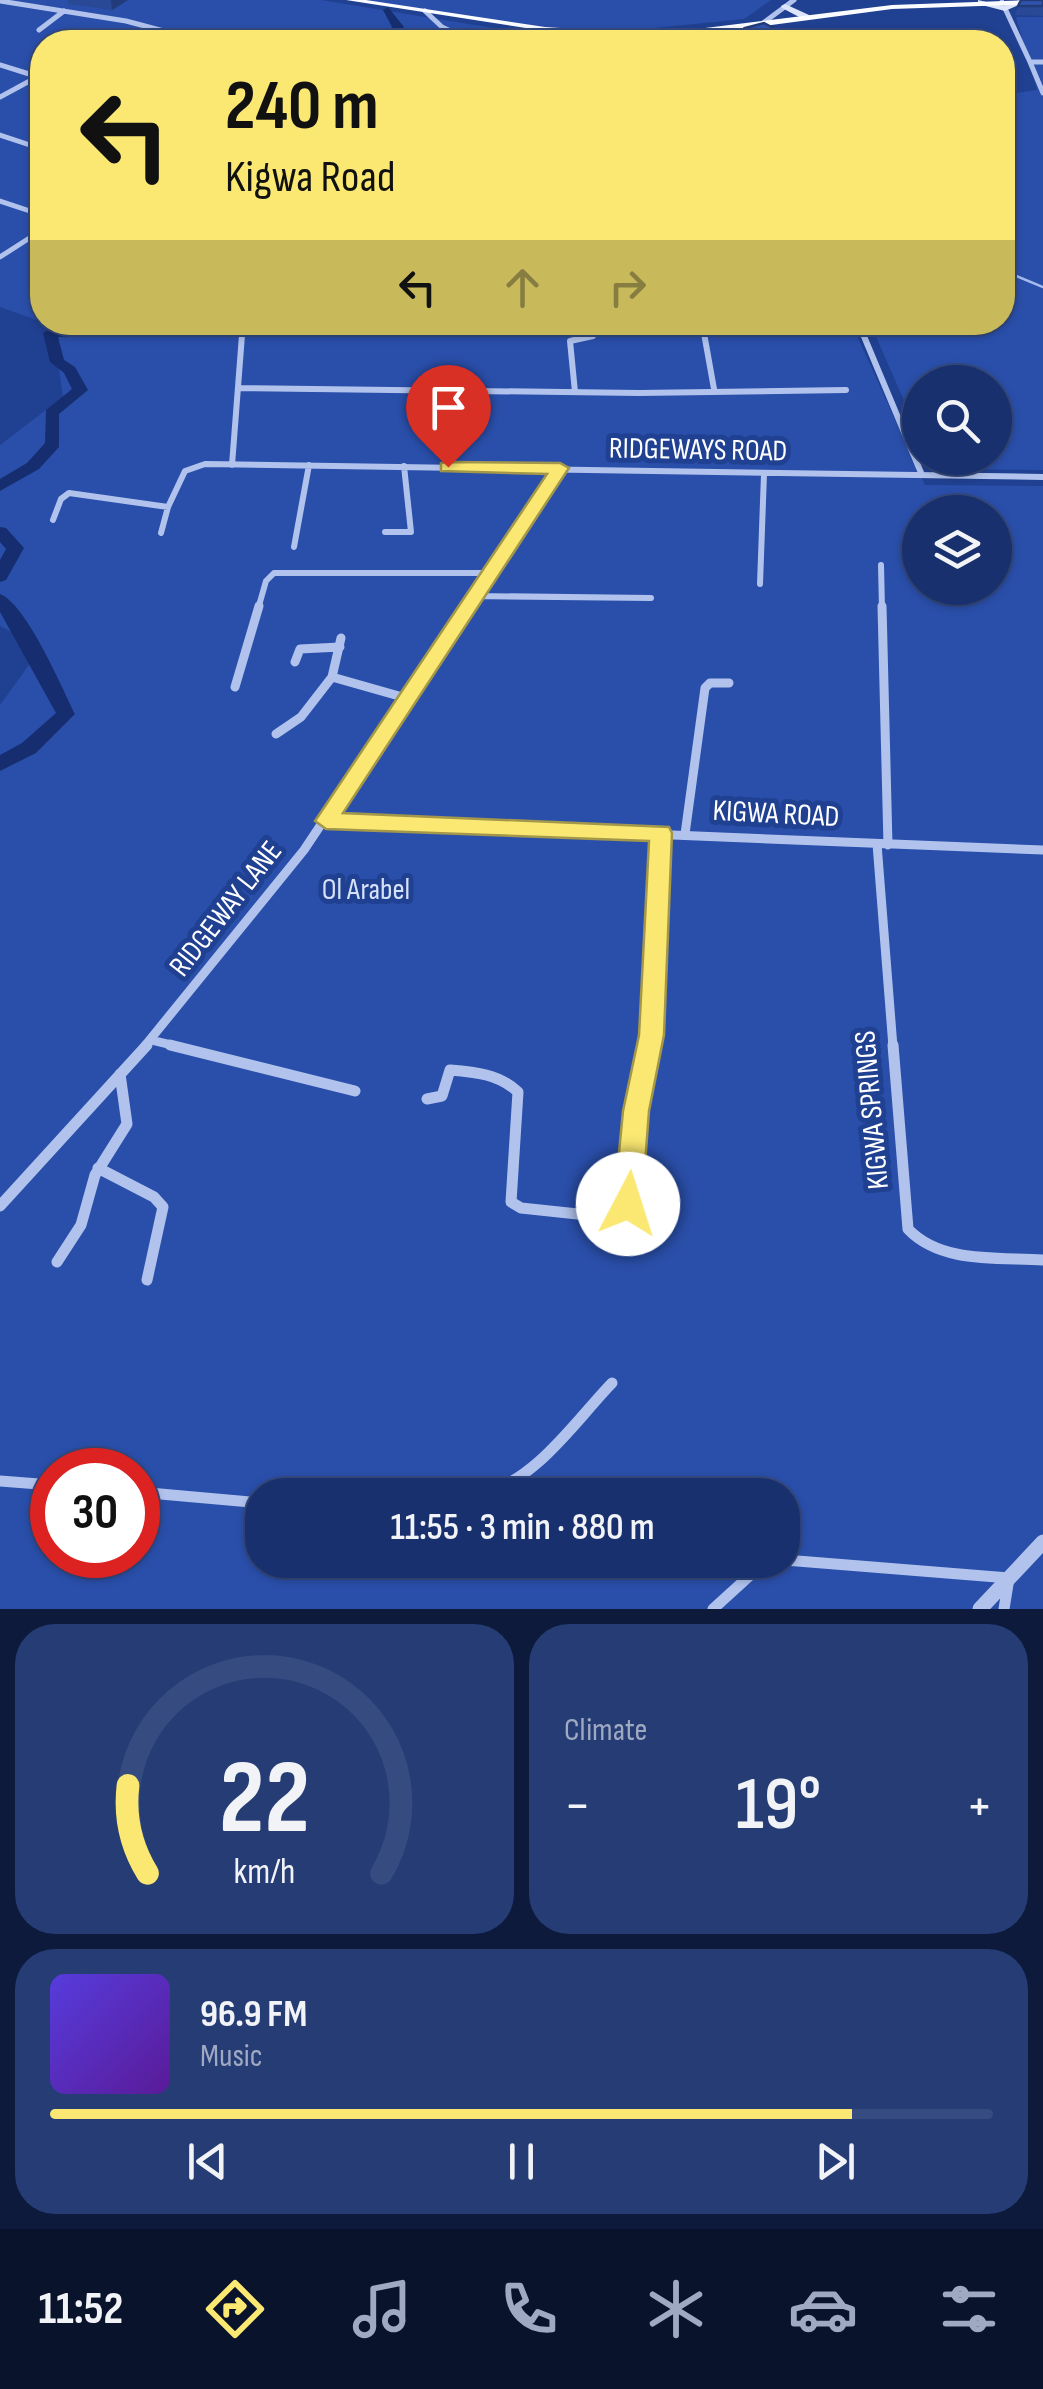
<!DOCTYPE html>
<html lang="en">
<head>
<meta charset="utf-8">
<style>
	:root { --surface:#18306d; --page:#253c75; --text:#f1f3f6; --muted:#9fa9c2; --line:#364b80; --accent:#fae872 }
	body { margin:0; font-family:"Sofia Sans Condensed",sans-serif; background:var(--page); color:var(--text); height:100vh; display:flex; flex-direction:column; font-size:38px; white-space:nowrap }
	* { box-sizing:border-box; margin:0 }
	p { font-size:32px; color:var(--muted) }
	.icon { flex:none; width:55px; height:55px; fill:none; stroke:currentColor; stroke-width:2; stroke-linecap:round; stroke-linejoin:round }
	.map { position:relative; height:1609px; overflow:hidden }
	.panel { display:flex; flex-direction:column; gap:15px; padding:15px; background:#0d1a3c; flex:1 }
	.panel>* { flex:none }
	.hud { position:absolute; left:30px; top:30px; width:985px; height:305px; border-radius:40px; box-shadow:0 2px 8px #0004,0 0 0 2px var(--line); background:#fae872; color:#111; overflow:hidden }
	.buttons { position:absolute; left:902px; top:365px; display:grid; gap:20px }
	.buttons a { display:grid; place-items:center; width:110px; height:110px; border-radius:50%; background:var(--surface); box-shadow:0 2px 8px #0004,0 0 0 2px var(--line); font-size:50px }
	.speed { position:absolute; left:30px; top:1448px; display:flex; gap:20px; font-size:50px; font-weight:700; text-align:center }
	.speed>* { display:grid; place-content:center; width:130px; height:130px; border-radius:50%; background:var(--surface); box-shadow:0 2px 8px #0004,0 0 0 2px var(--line); line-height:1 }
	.speed .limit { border:15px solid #d22; background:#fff; color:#111 }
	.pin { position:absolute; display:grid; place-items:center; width:85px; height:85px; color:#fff; margin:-102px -42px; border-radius:50% 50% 50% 0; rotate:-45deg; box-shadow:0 0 10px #0007 }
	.pin .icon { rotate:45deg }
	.me { position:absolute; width:110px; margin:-55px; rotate:5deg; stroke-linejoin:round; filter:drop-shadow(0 0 8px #0008) }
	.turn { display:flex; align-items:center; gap:35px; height:210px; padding:0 30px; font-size:45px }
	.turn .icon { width:130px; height:130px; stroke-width:2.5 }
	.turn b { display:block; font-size:70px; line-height:85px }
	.lanes { display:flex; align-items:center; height:95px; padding:0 30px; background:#0003; justify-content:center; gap:50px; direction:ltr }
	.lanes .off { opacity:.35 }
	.big { font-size:75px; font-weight:600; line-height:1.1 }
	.panel .card { flex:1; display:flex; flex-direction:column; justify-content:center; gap:15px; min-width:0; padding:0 35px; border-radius:40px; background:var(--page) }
	.panel .dial { align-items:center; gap:0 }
	.dial svg { height:260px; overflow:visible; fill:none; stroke:var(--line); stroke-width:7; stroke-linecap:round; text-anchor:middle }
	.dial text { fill:var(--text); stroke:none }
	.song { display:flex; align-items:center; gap:30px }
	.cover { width:120px; height:120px; border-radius:15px; background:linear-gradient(135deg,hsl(250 70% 55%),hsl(270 70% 35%)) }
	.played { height:10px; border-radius:5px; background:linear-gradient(90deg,var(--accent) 85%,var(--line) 85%) }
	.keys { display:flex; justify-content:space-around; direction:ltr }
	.heat { display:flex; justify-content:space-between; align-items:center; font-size:55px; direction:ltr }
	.panel .tiles { flex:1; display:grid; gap:15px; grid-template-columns:1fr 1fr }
	.card:last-child { grid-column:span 2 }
	.trip { position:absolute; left:245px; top:1478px; width:555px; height:100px; border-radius:40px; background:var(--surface); box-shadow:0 2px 8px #0004,0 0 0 2px var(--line); font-weight:600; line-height:100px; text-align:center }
	.dock { display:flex; height:160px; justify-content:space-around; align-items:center; background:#0a132c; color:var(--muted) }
	.dock .icon { width:70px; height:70px }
	.dock .selected { color:var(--accent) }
	.dock b { font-size:45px; color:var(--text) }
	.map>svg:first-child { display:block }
	.green { fill:#2a4faa; fill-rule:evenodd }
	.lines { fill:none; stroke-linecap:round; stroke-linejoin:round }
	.stream { stroke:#a5bbee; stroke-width:2.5 }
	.river { fill:#162e70; fill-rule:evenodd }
	.minor-far3 { stroke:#b1c3ed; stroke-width:5 }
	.minor-far2 { stroke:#b1c3ed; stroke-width:6 }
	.minor-far1 { stroke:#b1c3ed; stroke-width:9 }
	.minor { stroke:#b1c3ed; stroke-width:11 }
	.tertiary { stroke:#b1c3ed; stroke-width:15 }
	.secondary { fill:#dde5fa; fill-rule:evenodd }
	.trunk { fill:#fbfcff; fill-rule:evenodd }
	.wall { fill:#294896 }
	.shaded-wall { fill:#223b7a }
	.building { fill:#3054ae; stroke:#223b7a; stroke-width:2.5 }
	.route { fill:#fae872; stroke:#a2974a; stroke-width:2.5 }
	.labels { text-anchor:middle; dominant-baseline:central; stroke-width:10; stroke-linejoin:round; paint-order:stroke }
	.street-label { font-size:30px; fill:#fff; stroke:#204091 }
	.park-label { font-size:30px; fill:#d7e1f9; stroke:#204091 }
</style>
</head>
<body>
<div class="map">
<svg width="1043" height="1609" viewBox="0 0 1043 1609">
	<rect width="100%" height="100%" fill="#204091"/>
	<path class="green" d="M 0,0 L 321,0 L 536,35 L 602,40 L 720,37 L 726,42 L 42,42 L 42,322 L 0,307 Z
		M 356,0 L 771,0 L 744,19 L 625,31 L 523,26 Z
		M 1016,17 L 1043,17 L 1043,470 L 934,469 L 929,458 L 995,458 L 995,382 L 920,382 L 920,437 L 870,323 L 1002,322 L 1003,95 L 1037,90 Z
		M 45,323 L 851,323 L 925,485 L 1043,486 L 1043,1609 L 0,1609 L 0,705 L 42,647 L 0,626 L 0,445 L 63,397 L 53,326 ZM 920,512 L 995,512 L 995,588 L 920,588 ZM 52,1470 L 138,1470 L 138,1555 L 52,1555 ZM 262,1495 L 782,1495 L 782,1560 L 262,1560 Z"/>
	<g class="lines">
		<path class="stream" d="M 1002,270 L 1043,287"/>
		<path class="river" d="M 388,7 L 404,27 L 391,42 L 381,42 L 392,27 L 383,10 Z
			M 107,322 L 123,322 L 107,334 L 58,337 L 64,360 L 75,367 L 88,390 L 59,414 L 59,447 L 39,469 L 0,491 L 0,479 L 27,463 L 45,443 L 46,410 L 72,389 L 64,373 L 50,362 L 43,333 L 50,329 L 103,326 Z
			M 0,527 L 6,528 L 24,548 L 6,580 L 0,582 L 0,560 L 6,549 L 0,542 Z
			M 0,594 C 27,605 61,686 75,714 L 36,753 L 0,771 L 0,755 L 22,743 L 56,713 L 0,612 Z"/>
		<path class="minor-far3" d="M 0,1 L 126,21 L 205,42
			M 1002,2 L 1030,62 L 1043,62
			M 425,11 L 442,27 L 474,42
			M 763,23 L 794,0
			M 728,29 L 739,42
			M 39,30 L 64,11
			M 1030,62 L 1043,93
			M 0,65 L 42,78
			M 0,97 L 37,77
			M 0,135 L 42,149
			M 0,201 L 42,215
			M 0,257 L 42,230"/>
		<path class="minor-far2" d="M 702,322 L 714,389
			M 858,322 L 922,475
			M 240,388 L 639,393 L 846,390
			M 575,392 L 570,341 L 593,336
			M 232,465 L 243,322
			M 53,520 L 61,499 L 69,493 L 168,507 L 185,471 L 205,464 L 1043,477
			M 385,532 L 411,532 L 404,466
			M 161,533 L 168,507
			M 294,547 L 309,465
			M 881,565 L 882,609
			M 760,584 L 764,474
			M 475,596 L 651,598
			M 258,609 L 266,581 L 274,573 L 490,573
			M 466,609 L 560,468"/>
		<path class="minor-far1" d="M 882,606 L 888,845
			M 341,638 L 332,677 L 406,698
			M 295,662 L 300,649 L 340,647
			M 235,687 L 259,606
			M 276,734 L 301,717 L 332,677
			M 326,821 L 1043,850
			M 685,834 L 705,688 L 710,683 L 729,683
			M 877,844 L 893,1047
			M 151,1040 L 180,1047
			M 144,1047 L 304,850 L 467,606
			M 649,1047 L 661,833"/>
		<path class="minor" d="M 170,1045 L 355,1091
			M 893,1045 L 908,1229 C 941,1264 999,1257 1043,1260
			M 427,1099 L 442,1096 L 450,1070 C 475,1072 499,1074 518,1092 L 511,1202 L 521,1208 L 606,1217 L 626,1210 L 636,1111 L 649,1045
			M 98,1168 L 154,1197 L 163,1207 L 147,1280
			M 0,1206 L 147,1045
			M 57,1262 L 81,1225 L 95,1175 L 127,1124 L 120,1074
			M 0,1481 L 52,1485
			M 138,1492 L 262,1503
			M 328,1495 C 379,1487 433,1504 483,1493 C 535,1482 577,1419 612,1383
			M 705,1560 L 757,1569
			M 713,1609 L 757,1569 L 785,1560 L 1009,1578 L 1004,1609"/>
		<path class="tertiary" d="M 980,1609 L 1043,1542"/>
		<path class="secondary" d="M 978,0 L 1004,6 L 1020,0 L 1025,2 L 1005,11 L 978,4 Z
			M 785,4 L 809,15 L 810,17 L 803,19 L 782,8 L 781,6 Z"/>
		<path class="trunk" d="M 346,0 L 366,0 L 545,27 L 622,32 L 697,29 L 892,5 L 1030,0 L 1043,0 L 1043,4 L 892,9 L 697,35 L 622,38 L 545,31 Z"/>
	</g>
	<path class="wall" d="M 65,0 L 128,0 L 112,10 L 68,4 L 68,0 Z
		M 1043,0 L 1043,16 L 1015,15 L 1018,6 Z
		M 745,28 L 779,42 L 747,42 L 744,38 Z"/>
	<path class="shaded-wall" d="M 111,0 L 128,0 L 112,10 Z
		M 781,32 L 779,42 L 750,42 L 751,37 Z"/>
	<path class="building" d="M 1021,0 L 1043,0 L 1043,6 L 1018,6 Z
		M 764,23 L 781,32 L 751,37 L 745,28 Z"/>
	<path class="route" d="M 448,462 L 560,463 L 569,468 L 343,813 L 669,827 L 672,833 L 664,1035 L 649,1111 L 642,1204 L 638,1213 L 628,1217 L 618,1213 L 614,1204 L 623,1111 L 639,1035 L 649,841 L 326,829 L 315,821 L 547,474 L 441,471 L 441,463 Z"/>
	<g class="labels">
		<g class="street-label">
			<text transform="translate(698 450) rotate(1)">RIDGEWAYS ROAD</text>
			<text transform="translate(776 814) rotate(3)">KIGWA ROAD</text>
			<text transform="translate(226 909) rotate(-52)">RIDGEWAY LANE</text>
			<text transform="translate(872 1110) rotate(-95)">KIGWA SPRINGS</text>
		</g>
		<g class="park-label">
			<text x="366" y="890">Ol Arabel</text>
		</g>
	</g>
</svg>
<div class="buttons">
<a><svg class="icon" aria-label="search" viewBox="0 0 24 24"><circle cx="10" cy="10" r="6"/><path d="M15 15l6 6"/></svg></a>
<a><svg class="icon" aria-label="layers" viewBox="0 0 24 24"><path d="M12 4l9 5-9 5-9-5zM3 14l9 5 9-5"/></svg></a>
</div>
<div class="speed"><div class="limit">30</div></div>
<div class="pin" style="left:448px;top:467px;background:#d93025"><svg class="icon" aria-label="arrive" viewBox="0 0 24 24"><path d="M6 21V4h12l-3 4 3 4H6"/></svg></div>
<svg class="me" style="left:628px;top:1204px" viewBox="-20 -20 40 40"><circle r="19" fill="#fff"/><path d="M0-13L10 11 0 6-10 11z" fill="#fae872"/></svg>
<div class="trip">11:55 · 3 min · 880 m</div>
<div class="hud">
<div class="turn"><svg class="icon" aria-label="left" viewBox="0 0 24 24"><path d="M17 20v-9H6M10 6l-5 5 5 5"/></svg><div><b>240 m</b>Kigwa Road</div></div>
<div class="lanes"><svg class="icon" aria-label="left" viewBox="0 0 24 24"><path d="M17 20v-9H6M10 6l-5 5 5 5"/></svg><svg class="icon off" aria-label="ahead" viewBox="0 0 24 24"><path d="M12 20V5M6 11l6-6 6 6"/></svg><svg class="icon off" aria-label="right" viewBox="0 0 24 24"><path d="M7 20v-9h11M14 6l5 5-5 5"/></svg></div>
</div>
</div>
<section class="panel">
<div class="tiles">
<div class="card dial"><svg viewBox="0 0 100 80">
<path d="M14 69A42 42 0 1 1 86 69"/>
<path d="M14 69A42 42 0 0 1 8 42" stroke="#fae872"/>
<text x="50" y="56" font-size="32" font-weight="700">22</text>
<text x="50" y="72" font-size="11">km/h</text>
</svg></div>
<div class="card"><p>Climate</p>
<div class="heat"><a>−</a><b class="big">19°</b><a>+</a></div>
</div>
<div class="card">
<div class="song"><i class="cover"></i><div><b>96.9 FM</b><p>Music</p></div></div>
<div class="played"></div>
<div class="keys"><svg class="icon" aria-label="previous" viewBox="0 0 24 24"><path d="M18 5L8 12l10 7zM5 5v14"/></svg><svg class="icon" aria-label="pause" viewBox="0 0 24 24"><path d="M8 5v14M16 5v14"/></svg><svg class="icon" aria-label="next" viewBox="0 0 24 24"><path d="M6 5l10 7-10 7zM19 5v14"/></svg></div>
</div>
</div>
</section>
<nav class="dock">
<b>11:52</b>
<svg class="icon selected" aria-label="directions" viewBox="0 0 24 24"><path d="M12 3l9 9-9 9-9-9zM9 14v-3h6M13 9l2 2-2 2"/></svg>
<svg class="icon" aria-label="music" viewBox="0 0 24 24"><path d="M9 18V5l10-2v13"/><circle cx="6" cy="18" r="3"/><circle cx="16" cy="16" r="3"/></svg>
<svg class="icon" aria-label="phone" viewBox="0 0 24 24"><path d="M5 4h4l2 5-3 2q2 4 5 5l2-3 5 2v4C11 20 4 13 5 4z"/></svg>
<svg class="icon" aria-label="climate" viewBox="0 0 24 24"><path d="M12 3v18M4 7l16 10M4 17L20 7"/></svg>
<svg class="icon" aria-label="car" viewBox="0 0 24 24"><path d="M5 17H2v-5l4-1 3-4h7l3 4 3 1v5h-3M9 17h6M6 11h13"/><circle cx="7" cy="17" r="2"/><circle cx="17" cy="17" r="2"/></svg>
<svg class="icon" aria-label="filters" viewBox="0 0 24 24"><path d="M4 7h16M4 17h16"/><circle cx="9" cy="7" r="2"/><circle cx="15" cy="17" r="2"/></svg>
</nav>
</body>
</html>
